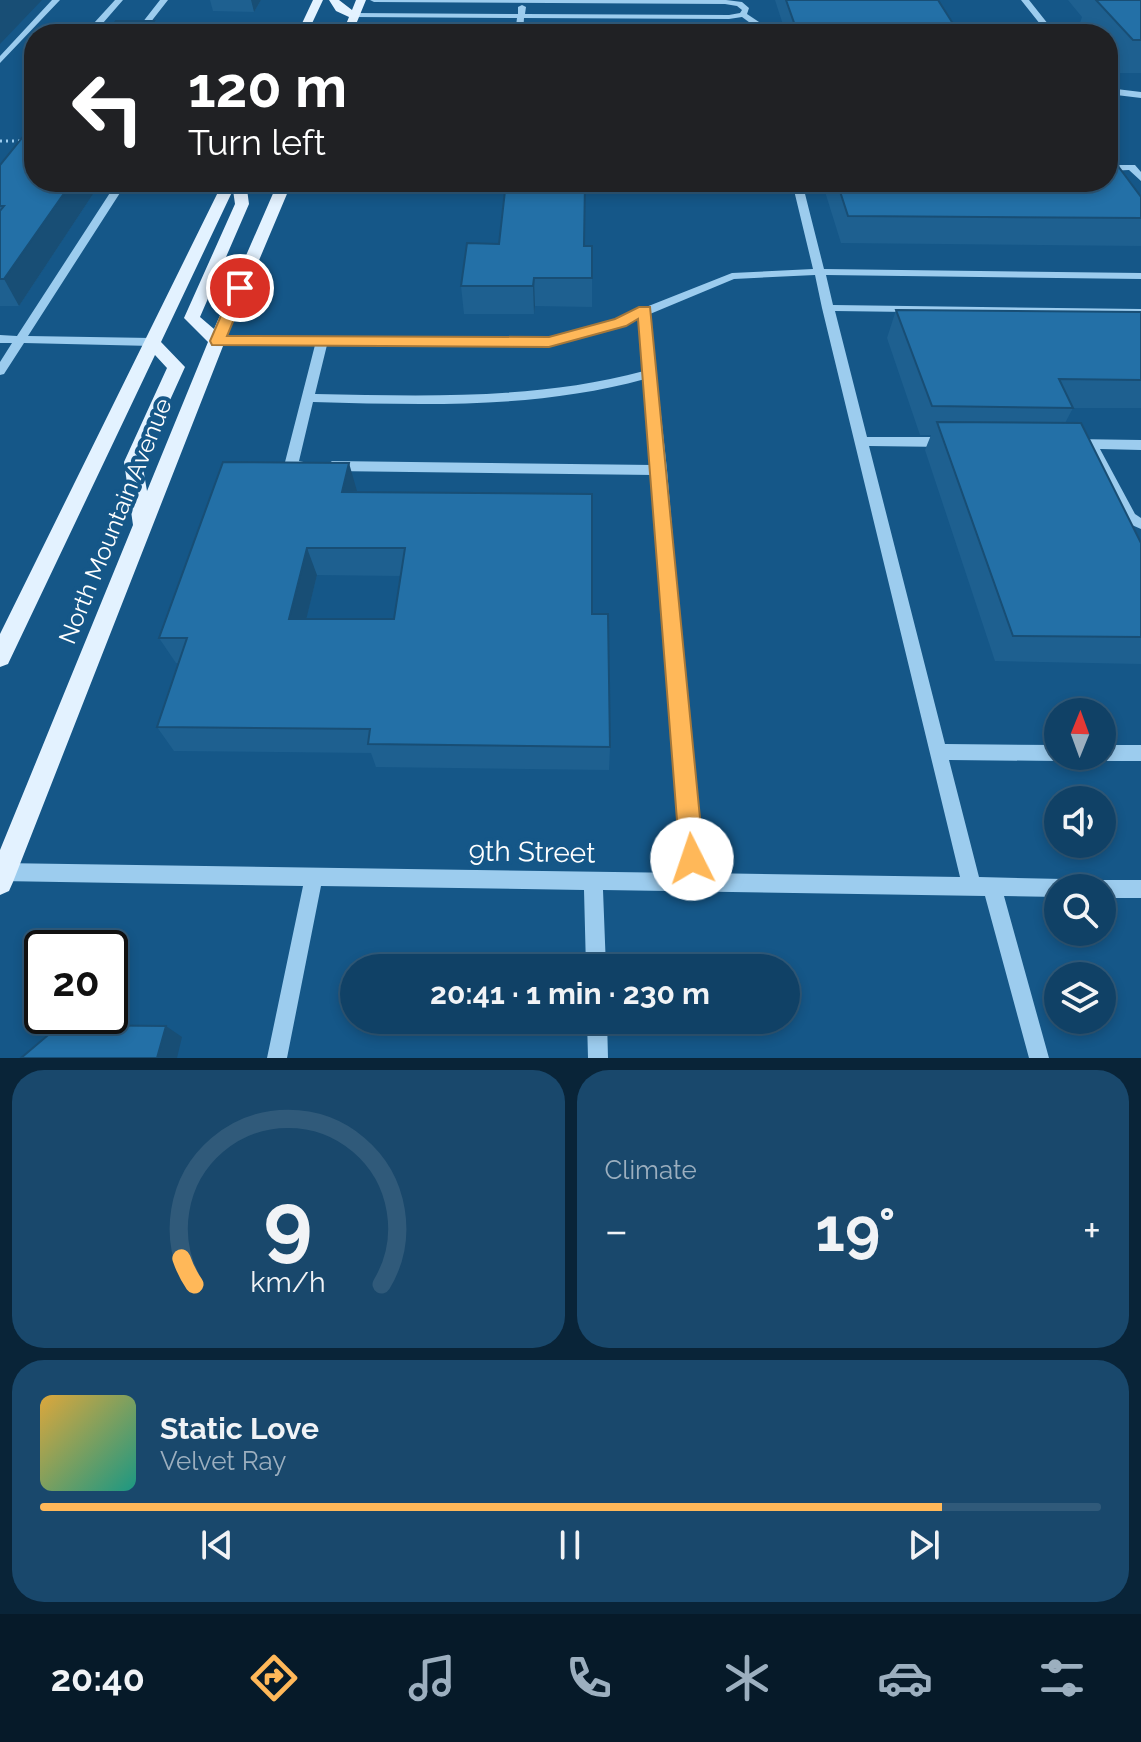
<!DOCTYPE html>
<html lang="en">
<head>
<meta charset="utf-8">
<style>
	:root { --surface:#104166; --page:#19486c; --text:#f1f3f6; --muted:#9cafbf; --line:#305a7a; --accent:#ffb859 }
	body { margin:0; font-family:Raleway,sans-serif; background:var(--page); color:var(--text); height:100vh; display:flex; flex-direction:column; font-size:30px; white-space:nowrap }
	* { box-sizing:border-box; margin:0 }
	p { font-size:26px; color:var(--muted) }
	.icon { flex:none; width:44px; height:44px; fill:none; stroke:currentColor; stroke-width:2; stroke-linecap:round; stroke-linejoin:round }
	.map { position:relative; height:1058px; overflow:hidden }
	.panel { display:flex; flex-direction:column; gap:12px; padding:12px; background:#092438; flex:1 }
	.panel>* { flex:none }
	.guide { position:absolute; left:24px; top:24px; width:1094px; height:168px; border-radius:32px; box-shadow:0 4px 12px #0003,0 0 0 2px var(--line); background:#202124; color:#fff; overflow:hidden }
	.needle { width:52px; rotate:1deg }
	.fabs { position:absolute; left:1044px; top:698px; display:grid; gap:16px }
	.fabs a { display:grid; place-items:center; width:72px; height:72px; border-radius:50%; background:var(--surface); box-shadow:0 4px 12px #0003,0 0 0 2px var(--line); font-size:40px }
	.speed { position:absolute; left:24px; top:930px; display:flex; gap:16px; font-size:40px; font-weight:700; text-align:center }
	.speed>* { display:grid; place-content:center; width:104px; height:104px; border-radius:50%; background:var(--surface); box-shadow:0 4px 12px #0003,0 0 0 2px var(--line); line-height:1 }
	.speed .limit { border:4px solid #111; border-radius:12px; background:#fff; color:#111 }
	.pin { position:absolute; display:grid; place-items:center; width:68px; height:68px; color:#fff; margin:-34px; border:4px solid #fff; border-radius:50%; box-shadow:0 2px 8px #0007 }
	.me { position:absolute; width:88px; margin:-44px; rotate:356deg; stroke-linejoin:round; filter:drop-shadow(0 0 6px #0008) }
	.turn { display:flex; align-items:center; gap:28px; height:168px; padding:0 32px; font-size:36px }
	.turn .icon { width:104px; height:104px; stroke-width:2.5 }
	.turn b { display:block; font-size:56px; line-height:68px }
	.big { font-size:60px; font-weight:700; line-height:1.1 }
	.panel .card { flex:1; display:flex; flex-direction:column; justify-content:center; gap:12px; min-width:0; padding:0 28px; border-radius:32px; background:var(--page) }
	.panel .dial { align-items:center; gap:0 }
	.dial svg { height:208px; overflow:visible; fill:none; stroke:var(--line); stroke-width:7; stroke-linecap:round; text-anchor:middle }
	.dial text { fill:var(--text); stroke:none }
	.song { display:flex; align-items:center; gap:24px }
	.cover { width:96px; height:96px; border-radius:12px; background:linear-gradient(135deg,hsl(40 70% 55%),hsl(170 70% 35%)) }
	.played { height:8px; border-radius:4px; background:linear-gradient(90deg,var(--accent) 85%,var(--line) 85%) }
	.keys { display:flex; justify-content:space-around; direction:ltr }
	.heat { display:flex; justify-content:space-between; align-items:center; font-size:44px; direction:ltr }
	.panel .tiles { flex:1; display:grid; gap:12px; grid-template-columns:1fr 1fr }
	.card:last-child { grid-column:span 2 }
	.trip { position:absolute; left:340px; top:954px; width:460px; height:80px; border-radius:40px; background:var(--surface); box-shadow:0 4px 12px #0003,0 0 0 2px var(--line); font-weight:700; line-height:80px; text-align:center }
	.tabs { display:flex; height:128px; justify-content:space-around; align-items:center; background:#061a29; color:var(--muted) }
	.tabs .icon { width:56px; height:56px }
	.tabs .selected { color:var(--accent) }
	.tabs b { font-size:36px; color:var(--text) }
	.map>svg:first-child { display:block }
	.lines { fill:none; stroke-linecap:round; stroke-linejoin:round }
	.path { stroke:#9cccee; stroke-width:3; stroke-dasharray:2 4; stroke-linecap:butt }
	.minor { fill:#9cccee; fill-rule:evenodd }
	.major { fill:#e3f2ff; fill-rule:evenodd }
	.wall { fill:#1e6090; fill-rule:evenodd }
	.shaded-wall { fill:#184e75 }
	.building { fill:#2370a7; stroke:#184e75; stroke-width:2; fill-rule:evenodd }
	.route { fill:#ffb859; stroke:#a6783a; stroke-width:2 }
	.labels { text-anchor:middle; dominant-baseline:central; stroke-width:8; stroke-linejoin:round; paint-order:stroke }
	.street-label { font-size:24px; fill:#fff; stroke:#155788 }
	.near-street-label { font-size:28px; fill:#fff; stroke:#155788 }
</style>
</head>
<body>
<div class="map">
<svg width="1141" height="1058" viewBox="0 0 1141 1058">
	<rect width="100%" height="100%" fill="#155788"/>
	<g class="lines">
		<path class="path" d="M 0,141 L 34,141"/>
		<path class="minor" d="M 52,0 L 60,0 L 0,63 L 0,56 Z
			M 115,0 L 123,0 L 103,23 L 142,23 L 160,0 L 168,0 L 150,23 L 306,25 L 310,27 L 306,29 L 94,27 L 94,23 Z
			M 370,0 L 726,0 L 742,2 L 749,8 L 747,14 L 759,22 L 763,34 L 755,34 L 753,25 L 742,17 L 729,19 L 524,18 L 523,34 L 515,34 L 517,18 L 354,17 L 350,15 L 354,13 L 518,14 L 518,7 L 522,5 L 526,7 L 525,14 L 729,15 L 740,13 L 742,10 L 737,6 L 725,4 L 374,2 Z
			M 1021,0 L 1029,0 L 1056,34 L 1048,34 Z
			M 1108,88 L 1141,92 L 1141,98 L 1108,94 Z
			M 1108,165 L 1135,165 L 1141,172 L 1141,181 L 1129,170 L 1108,171 Z
			M 117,182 L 127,182 L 28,336 L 152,338 L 158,342 L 152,346 L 24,343 L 4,374 L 0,375 L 0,362 L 12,343 L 0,343 L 0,335 L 17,336 Z
			M 792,182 L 802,182 L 824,269 L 1141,273 L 1141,279 L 826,275 L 833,305 L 1141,309 L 1141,315 L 835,311 L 867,437 L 945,437 L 951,442 L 945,447 L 869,446 L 945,744 L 1058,745 L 1058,756 L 1065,756 L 1058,761 L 949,760 L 979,877 L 1063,879 L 1070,881 L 1072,888 L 1058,888 L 1058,897 L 1004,896 L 1049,1058 L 1029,1058 L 985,896 L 603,890 L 606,968 L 586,968 L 584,890 L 321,886 L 287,1058 L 267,1058 L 303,886 L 0,881 L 0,863 L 684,873 L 654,475 L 332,471 L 325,466 L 332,461 L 653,465 L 645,379 C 536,409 425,405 313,402 L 299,461 L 308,463 L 310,466 C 305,473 289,473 284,466 L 315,345 L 217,345 L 211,341 L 217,337 L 549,338 L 616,320 L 638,310 L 640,308 L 646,307 L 732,273 L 813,269 ZM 815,275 L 822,308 L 960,877 L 702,873 L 667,470 L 650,314 L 734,279 ZM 639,318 L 644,371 C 536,400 426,396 315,394 L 327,345 L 549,346 Z
			M 1073,439 L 1141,440 L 1141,450 L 1100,449 L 1135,514 L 1141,518 L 1141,529 L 1125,522 L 1087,449 L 1068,447 L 1067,444 Z
			M 1102,745 L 1141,745 L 1141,761 L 1102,761 L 1096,759 L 1095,756 L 1102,756 Z
			M 1102,880 L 1141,880 L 1141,898 L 1102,898 L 1102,888 L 1093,888 L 1095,882 Z
			M 587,1020 L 607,1020 L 608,1058 L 588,1058 Z"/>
		<path class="major" d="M 313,0 L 323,0 L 307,34 L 297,34 Z
			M 329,0 L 339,0 L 352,10 L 356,0 L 366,0 L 352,34 L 342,34 L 349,17 L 336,11 Z
			M 223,182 L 246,182 L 249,204 L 200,317 L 214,329 L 278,182 L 292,182 L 225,341 L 13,882 L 9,891 L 0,895 L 0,850 L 133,525 L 124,462 L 167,368 L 155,355 L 8,664 L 0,667 L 0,634 ZM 233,190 L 235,204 L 184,318 L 208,342 L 147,491 L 142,462 L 185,367 L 161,342 Z"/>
	</g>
	<path class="wall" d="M 210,0 L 261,0 L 254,12 L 213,11 Z
		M 775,0 L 938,0 L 957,30 L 956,34 L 786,34 Z
		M 1068,0 L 1141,0 L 1141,73 L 1119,73 L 1108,60 L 1108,34 L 1086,34 L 1079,26 L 1082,17 Z
		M 0,165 L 34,182 L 101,182 L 19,306 L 0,306 Z
		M 328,182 L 585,182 L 584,246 L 592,246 L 592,307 L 535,306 L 534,314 L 464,314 L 461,286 L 499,244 L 505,193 L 330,191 Z
		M 822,182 L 1108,182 L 1141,197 L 1141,246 L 841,243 Z
		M 896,310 L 1141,312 L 1141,408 L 1073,408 L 1065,423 L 1141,543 L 1141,664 L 995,661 L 925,450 L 931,435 L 920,435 L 887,338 Z
		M 357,492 L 592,614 L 610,747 L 609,770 L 376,767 L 371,753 L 174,751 L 157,727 L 179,663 L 176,663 L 159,638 ZM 317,575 L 400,576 L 394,619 L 306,619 Z"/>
	<path class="shaded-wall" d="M 0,0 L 42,0 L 0,44 Z
		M 251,0 L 261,0 L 254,12 Z
		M 154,21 L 158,34 L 145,34 Z
		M 72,182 L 101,182 L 19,306 L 4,279 Z
		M 534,278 L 535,306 L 534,314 L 533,286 Z
		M 349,463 L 357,491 L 342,492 Z
		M 307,548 L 317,575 L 300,645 L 289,619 Z
		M 166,1026 L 182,1037 L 177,1058 L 157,1058 Z"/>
	<path class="building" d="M 786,0 L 938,0 L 957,30 L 797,31 Z
		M 1096,0 L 1141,0 L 1141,40 L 1133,40 Z
		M 116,21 L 154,21 L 145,34 L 106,34 Z
		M 432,28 L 468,34 L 425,34 Z
		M 34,123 L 34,182 L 72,182 L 4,279 L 0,279 L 0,211 L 4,206 L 0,206 L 0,165 Z
		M 1108,158 L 1112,158 L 1141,197 L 1141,218 L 848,216 L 837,182 L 1108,182 Z
		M 506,182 L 585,182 L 584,246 L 592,246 L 592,278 L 534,278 L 533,286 L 461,286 L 467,243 L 499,244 Z
		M 896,310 L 1141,312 L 1141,380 L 1059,379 L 1073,408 L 932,406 Z
		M 937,422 L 1081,423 L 1141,543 L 1141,637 L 1013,636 Z
		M 223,462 L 349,463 L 342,492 L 592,494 L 592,614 L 608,614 L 610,747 L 368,744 L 370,729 L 157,727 L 187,638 L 159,638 ZM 307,548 L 405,548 L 394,619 L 289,619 Z
		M 60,1025 L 166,1026 L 157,1058 L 21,1058 Z"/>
	<path class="route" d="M 240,284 L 247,288 L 227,336 L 549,337 L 615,319 L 639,307 L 650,307 L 704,859 L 700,868 L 692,871 L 684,868 L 680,859 L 638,319 L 626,326 L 549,347 L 212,345 L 210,341 L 233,288 Z"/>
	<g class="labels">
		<g class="street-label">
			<text transform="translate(115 521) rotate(-68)">North Mountain Avenue</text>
		</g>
		<g class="near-street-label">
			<text transform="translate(532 852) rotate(1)">9th Street</text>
		</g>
	</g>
</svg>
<div class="fabs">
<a><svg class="needle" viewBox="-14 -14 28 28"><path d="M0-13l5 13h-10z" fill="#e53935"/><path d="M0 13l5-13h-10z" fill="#9cafbf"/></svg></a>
<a><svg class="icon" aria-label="sound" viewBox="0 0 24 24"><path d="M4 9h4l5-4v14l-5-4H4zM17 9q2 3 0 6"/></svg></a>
<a><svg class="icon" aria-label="search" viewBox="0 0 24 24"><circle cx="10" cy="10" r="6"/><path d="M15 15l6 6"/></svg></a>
<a><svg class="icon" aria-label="layers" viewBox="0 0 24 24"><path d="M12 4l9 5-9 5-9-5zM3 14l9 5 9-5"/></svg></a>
</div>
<div class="speed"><div class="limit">20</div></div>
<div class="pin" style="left:240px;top:288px;background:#d93025"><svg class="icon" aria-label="arrive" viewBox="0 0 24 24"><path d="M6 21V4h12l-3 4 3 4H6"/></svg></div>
<svg class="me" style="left:692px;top:859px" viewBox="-20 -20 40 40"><circle r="19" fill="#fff"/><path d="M0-13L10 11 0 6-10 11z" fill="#ffb859"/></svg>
<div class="trip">20:41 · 1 min · 230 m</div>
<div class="guide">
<div class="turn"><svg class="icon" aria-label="left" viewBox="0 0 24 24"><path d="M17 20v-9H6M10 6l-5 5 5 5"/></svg><div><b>120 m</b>Turn left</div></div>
</div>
</div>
<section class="panel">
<div class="tiles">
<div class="card dial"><svg viewBox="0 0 100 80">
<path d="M14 69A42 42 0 1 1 86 69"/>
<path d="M14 69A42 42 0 0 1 9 59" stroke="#ffb859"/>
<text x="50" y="56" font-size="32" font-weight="700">9</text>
<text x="50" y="72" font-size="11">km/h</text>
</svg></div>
<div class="card"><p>Climate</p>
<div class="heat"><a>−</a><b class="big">19°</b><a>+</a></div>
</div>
<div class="card">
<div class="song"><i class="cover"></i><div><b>Static Love</b><p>Velvet Ray</p></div></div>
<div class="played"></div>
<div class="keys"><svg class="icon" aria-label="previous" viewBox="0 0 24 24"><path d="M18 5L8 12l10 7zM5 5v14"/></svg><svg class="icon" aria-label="pause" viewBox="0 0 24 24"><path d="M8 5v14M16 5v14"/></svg><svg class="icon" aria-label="next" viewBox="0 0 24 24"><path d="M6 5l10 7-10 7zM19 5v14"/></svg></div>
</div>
</div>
</section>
<nav class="tabs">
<b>20:40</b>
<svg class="icon selected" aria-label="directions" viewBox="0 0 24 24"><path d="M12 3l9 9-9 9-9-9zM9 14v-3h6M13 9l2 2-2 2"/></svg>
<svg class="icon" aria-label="music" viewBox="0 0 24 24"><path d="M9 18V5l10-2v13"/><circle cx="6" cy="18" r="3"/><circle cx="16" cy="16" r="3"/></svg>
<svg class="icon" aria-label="phone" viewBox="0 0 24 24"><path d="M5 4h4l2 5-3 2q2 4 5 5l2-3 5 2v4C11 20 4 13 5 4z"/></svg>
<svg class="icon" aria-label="climate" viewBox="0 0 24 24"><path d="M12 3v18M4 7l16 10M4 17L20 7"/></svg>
<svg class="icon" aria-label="car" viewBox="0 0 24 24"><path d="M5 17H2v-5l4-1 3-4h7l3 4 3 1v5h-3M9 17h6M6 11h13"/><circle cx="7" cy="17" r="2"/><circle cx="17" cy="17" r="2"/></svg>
<svg class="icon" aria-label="filters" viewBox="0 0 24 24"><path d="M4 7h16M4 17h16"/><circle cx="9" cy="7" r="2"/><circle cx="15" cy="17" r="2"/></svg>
</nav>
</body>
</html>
